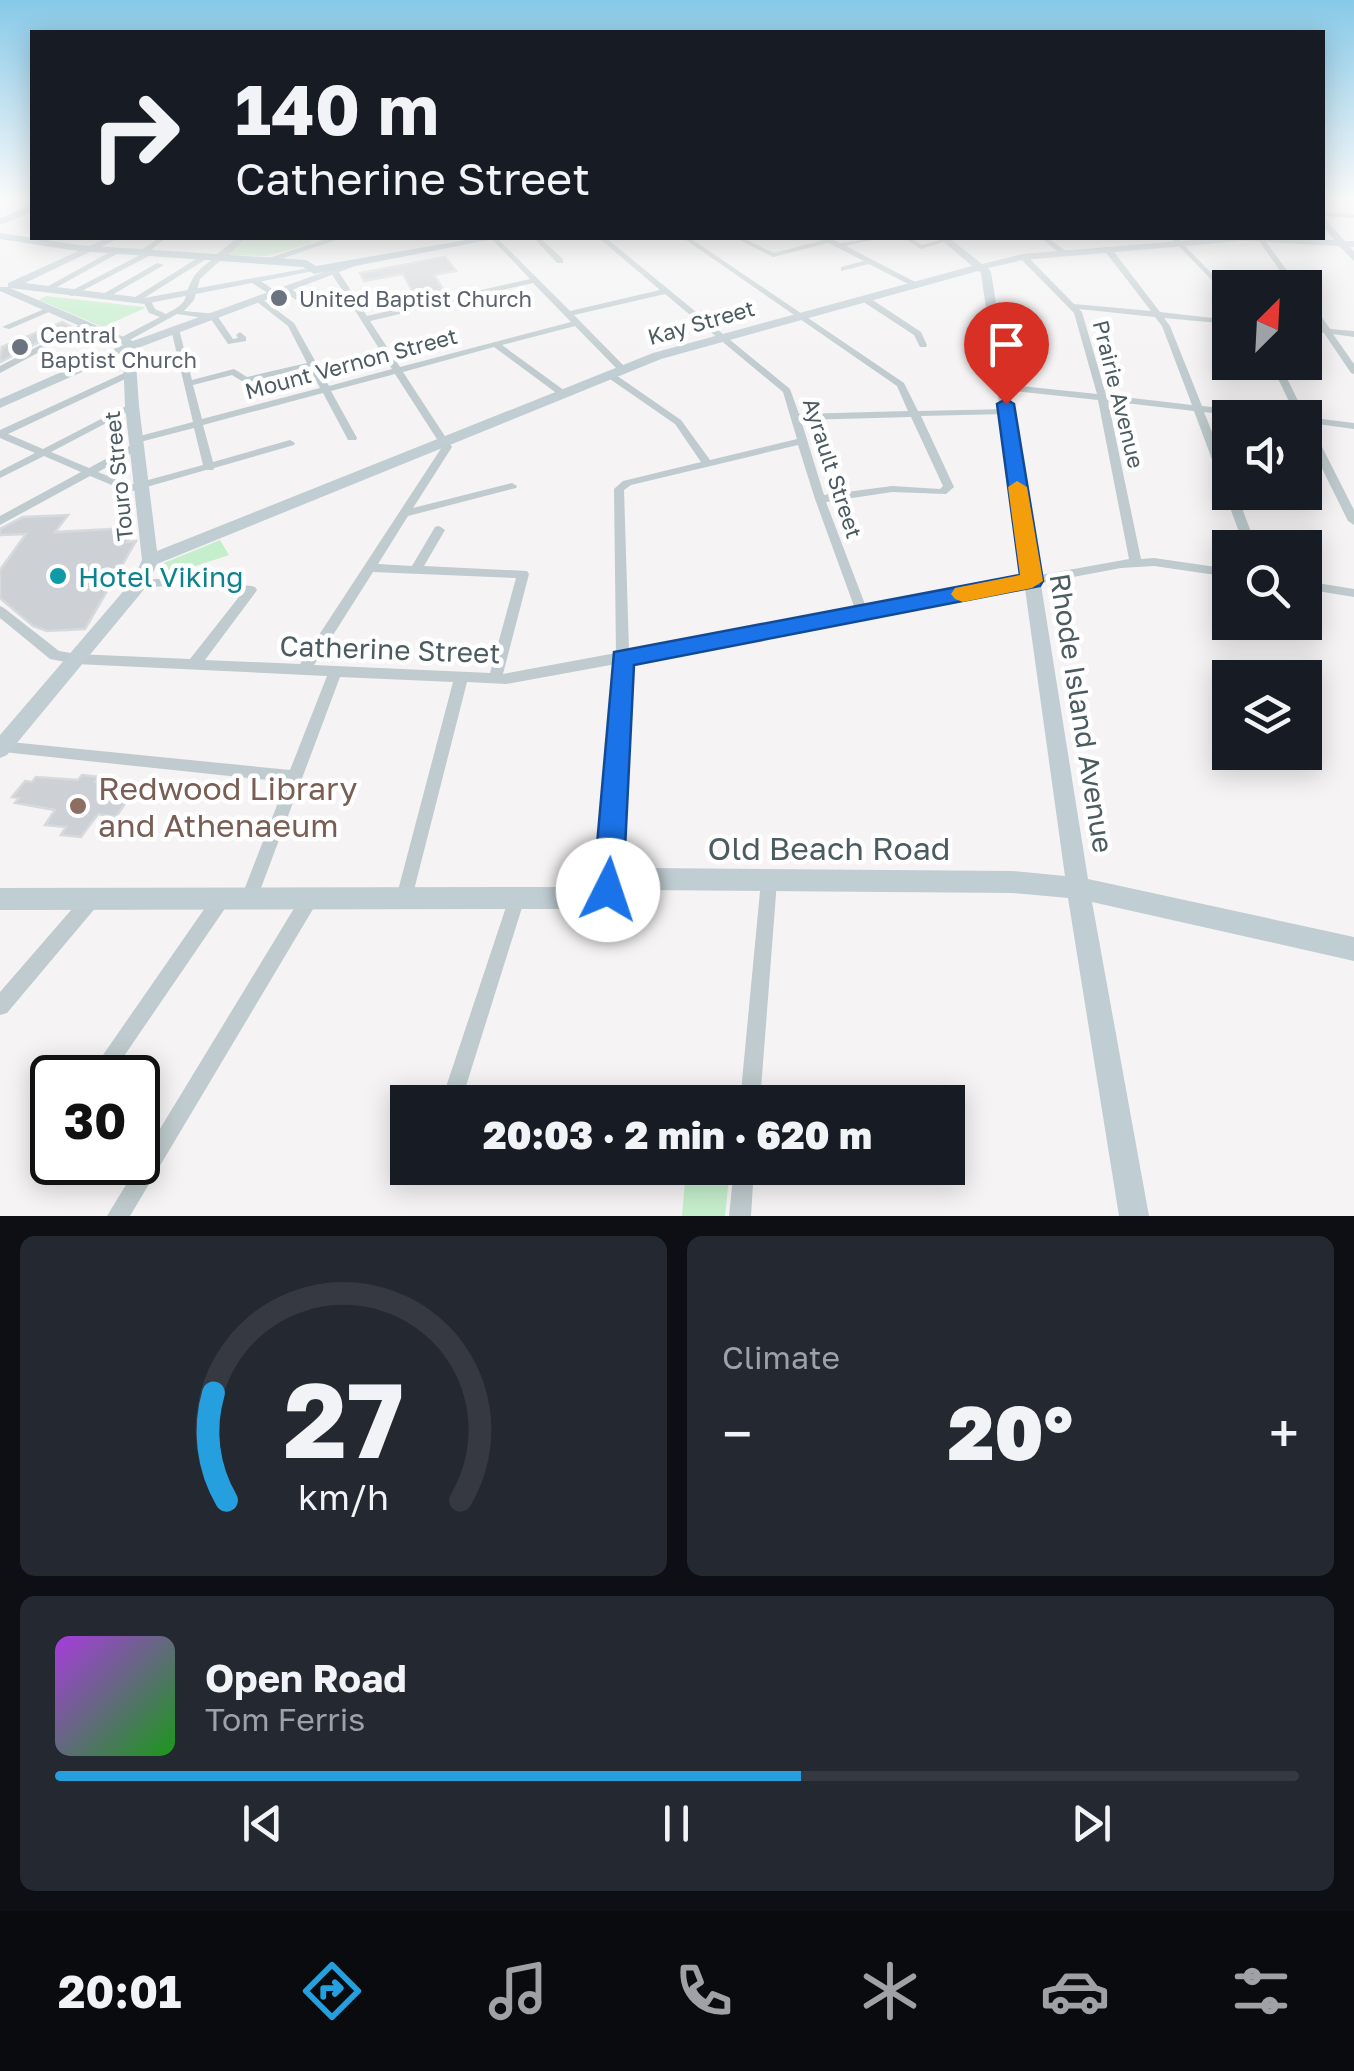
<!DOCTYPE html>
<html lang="en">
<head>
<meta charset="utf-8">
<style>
	:root { --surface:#171b24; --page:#242831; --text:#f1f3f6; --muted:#9ea1a6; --line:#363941; --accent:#259fdd }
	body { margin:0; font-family:"Golos Text",sans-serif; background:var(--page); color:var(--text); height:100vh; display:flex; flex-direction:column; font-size:38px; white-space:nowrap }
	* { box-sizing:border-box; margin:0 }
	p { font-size:32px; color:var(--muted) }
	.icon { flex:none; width:55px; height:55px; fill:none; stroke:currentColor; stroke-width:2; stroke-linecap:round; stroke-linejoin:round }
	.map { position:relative; height:1216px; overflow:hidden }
	.drawer { display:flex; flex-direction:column; gap:20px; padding:20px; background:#0d0f14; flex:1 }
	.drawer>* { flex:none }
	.top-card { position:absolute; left:30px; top:30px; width:1295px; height:210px; border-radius:0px; box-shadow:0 5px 25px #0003; background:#171b24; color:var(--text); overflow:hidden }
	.needle { width:65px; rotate:24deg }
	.buttons { position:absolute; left:1212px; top:270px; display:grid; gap:20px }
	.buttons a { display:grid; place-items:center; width:110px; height:110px; border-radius:0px; background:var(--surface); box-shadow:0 5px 25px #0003; font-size:50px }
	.speed { position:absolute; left:30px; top:1055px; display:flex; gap:20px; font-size:50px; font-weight:700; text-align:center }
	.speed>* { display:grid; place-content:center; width:130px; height:130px; border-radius:50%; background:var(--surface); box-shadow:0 5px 25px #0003; line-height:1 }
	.speed .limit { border:5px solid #111; border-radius:15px; background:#fff; color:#111 }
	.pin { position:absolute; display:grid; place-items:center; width:85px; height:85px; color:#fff; margin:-102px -42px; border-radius:50% 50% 50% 0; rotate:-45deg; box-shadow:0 0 10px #0007 }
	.pin .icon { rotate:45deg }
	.me { position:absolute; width:110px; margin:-55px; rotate:4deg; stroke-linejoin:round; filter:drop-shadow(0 0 8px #0008) }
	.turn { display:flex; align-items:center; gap:35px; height:210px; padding:0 40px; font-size:45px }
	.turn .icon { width:130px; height:130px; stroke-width:2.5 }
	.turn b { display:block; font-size:70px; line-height:85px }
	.big { font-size:75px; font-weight:800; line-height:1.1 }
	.drawer .card { flex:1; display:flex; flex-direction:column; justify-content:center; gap:15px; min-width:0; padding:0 35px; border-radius:15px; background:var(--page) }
	.drawer .dial { align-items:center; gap:0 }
	.dial svg { height:260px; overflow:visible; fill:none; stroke:var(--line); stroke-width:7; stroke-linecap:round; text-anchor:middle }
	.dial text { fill:var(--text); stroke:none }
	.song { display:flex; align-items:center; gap:30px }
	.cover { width:120px; height:120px; border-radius:15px; background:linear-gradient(135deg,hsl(280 70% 55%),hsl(120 70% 35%)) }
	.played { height:10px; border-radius:5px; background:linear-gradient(90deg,var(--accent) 60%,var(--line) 60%) }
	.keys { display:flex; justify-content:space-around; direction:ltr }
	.heat { display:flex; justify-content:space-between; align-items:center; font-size:55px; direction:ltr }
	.drawer .tiles { flex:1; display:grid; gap:20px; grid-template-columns:1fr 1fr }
	.card:last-child { grid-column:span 2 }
	.trip { position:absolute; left:390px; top:1085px; width:575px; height:100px; border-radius:0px; background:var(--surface); box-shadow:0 5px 25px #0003; font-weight:800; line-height:100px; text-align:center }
	.dock { display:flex; height:160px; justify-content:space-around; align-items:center; background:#090b0e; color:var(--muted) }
	.dock .icon { width:70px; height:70px }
	.dock .selected { color:var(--accent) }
	.dock b { font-size:45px; color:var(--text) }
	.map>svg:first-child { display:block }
	.green { fill:#c5eecc }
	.building { fill:#cdd1d5; stroke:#d7dadd; stroke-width:2.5 }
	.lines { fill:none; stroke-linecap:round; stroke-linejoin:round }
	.street { fill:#bfcbce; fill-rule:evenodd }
	.secondary { fill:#c0cdd3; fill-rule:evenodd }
	.primary { fill:#b4c8cf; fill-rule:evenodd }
	.route { fill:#1a73e8; stroke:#114b97; stroke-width:2.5 }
	.slow { fill:#f59e0b }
	.worship-dot { fill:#6b7280; stroke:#fff; stroke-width:4 }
	.culture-dot { fill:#0f9aa8; stroke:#fff; stroke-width:4 }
	.education-dot { fill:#8d6e63; stroke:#fff; stroke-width:4 }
	.labels { text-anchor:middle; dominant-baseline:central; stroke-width:9; stroke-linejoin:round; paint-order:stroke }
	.far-worship-label { font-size:22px; fill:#5b616d; stroke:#fff; text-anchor:start }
	.far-street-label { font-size:22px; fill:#4b5b60; stroke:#fff }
	.culture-label { font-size:28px; fill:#0d838f; stroke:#fff; text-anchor:start }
	.street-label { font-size:28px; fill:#4b5b60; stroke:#fff }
	.near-education-label { font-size:32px; fill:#785e54; stroke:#fff; text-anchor:start }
	.near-street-label { font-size:32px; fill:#4b5b60; stroke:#fff }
</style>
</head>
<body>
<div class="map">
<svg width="1354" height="1216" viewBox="0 0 1354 1216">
	<rect width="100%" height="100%" fill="#f5f3f3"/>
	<path class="green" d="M 248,238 L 310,238 L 311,243 L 268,256 L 228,255 Z
		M 46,296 L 144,307 L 145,308 L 103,327 L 39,300 Z
		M 220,540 L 229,555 L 163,577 L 164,563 Z
		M 693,1168 L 730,1168 L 725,1216 L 682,1216 L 685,1181 Z"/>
	<path class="building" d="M 445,257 L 456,271 L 434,275 L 446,294 L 418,301 L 403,274 L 364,281 L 360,273 Z
		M 62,322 L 70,326 L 0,362 L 2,347 Z
		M 68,515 L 55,532 L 129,528 L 125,535 L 131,534 L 127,542 L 136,541 L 85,629 L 47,631 L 33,626 L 0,598 L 0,570 L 26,534 L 0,535 L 0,529 L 23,517 Z
		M 82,775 L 99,777 L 95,782 L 135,789 L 116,817 L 98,814 L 81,837 L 61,835 L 66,827 L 45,825 L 55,810 L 15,803 L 19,798 L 12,797 L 25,781 L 32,782 L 36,777 L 78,780 Z"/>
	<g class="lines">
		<path class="street" d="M 1322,212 L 1354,214 L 1354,218 L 1322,216 Z
			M 159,238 L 166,238 L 151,250 L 153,254 L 72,296 L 65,294 L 142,254 L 141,250 Z
			M 491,238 L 497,238 L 570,311 L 660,290 L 599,238 L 606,238 L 790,389 L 799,414 L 908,411 L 897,386 L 683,238 L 690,238 L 904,383 L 918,411 L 1010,409 L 1010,413 L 1007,414 L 921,416 L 954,487 L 946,494 L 892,492 L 826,502 L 866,607 L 1129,559 L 1098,400 L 1003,390 L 998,387 L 1003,384 L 1097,394 L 1074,313 L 1019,257 L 1026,255 L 1074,304 L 1151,311 L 1104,250 L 1111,248 L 1160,312 L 1230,320 L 1230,324 L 1164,318 L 1170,326 L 1202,406 L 1287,415 L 1291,418 L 1256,418 L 1204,412 L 1230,478 L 1230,492 L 1236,492 L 1257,548 L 1245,548 L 1194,411 L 1108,401 L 1141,559 L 1154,558 L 1230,569 L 1230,577 L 1154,566 L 1121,568 L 629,661 L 616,890 L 614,896 L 608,898 L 602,896 L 600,890 L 616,664 L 506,684 L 467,682 L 412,898 L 410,904 L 404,906 L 398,904 L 396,898 L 453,682 L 340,677 L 255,904 L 249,906 L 243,904 L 241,898 L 286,782 L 3,752 L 0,751 L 0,741 L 290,770 L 327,676 L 76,664 L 50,659 L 0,618 L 0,606 L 4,608 L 59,651 L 76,654 L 190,659 L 242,593 L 180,586 L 140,587 L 136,586 L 134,583 L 136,580 L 180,578 L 251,586 L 255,587 L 257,590 L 255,593 L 205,660 L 300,664 L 442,447 L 395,374 L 331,391 L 357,438 L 356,440 L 348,440 L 347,438 L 323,393 L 203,425 L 213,462 L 290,440 L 295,443 L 294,445 L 214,468 L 213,470 L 206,470 L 129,492 L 90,476 L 0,525 L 0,516 L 81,472 L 44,456 L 0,478 L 0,471 L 35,453 L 0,438 L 0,430 L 133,369 L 137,372 L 136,374 L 8,434 L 43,449 L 132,403 L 137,406 L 135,408 L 51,452 L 89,468 L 133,444 L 141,444 L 141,448 L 98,472 L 130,485 L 203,465 L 194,428 L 136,443 L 131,440 L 132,438 L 193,422 L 171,329 L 172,327 L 179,329 L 192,380 L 234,369 L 247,377 L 307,363 L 288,326 L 256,301 L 256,297 L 259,297 L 294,323 L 329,386 L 392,369 L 330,271 L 331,269 L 337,269 L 367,316 L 530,279 ZM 533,283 L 571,322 L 400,367 L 370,321 ZM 665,294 L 783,392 L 797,439 L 710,460 L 681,420 L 613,373 L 607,373 L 607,377 L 675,424 L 701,462 L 623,481 L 614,489 L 616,653 L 503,674 L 529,574 L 527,571 L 424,566 L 445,530 L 439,526 L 435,527 L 412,566 L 378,564 L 408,516 L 516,488 L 517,486 L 512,483 L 413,508 L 452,447 L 403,372 L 494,347 L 559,395 L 565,395 L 565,391 L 502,345 L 575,326 L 620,372 L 626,372 L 626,368 L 574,315 ZM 1079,309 L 1155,317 L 1162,326 L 1192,405 L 1106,395 L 1082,312 ZM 309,367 L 320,388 L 202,419 L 193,385 L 232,375 L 245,383 ZM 911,417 L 943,486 L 940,489 L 892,486 L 824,495 L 801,420 ZM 798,445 L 815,499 L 855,609 L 629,651 L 624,490 L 631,485 ZM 373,572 L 516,578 L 490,673 L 314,665 Z
			M 534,238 L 540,238 L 563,259 L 563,263 L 557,263 Z
			M 736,238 L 743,238 L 774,253 L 823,240 L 822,238 L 829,238 L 840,243 L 877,238 L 876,239 L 846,246 L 921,285 L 914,287 L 869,264 L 841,271 L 841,267 L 864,261 L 828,243 L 773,257 Z
			M 904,238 L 911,238 L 922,245 L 947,238 L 950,240 L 921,249 Z
			M 1041,238 L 1048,238 L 1070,254 L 1063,256 Z
			M 1171,238 L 1177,238 L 1230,292 L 1230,299 Z
			M 1257,238 L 1263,238 L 1300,288 L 1292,288 Z
			M 117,248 L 124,250 L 48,292 L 41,290 Z
			M 204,254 L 211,256 L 136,303 L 129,301 Z
			M 217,255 L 224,257 L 200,279 L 194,300 L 184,311 L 216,314 L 233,339 L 238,338 L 236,335 L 240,332 L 246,337 L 246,341 L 228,344 L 211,319 L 177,314 L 126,342 L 120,342 L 120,338 L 160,317 L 149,313 L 143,301 L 144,299 L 150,299 L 155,309 L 166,314 C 192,300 181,301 192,280 C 196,270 209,263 217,255 Z
			M 157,263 L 164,265 L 105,299 L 98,297 Z
			M 252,279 L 258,279 L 278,293 L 271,295 L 252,283 Z
			M 283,287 L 289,287 L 303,298 L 296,300 L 283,291 Z
			M 862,297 L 868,297 L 921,332 L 927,345 L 926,347 L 920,347 L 914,335 L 862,301 Z
			M 1305,297 L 1308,297 L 1330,329 L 1354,331 L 1354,337 L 1333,334 L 1354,364 L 1354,374 L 1351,373 L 1324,333 L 1305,331 L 1305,327 L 1321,328 L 1305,305 Z
			M 49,307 L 56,309 L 9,329 L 2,327 Z
			M 85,322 L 92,324 L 0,373 L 0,366 Z
			M 1270,362 L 1279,362 L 1306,417 L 1354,423 L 1354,429 L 1310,423 L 1354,510 L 1354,525 L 1348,521 L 1305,434 L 1305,418 L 1297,418 Z
			M 1305,581 L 1354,589 L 1354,597 L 1305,589 Z
			M 769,873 L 775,875 L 777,881 L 760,1102 L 740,1102 L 761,881 L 763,875 Z
			M 222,890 L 228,892 L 230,898 L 228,904 L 109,1078 L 87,1078 L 216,892 Z
			M 310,890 L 316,892 L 318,898 L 316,904 L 130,1216 L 107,1216 L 304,892 Z
			M 517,890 L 523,892 L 525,898 L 461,1102 L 441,1102 L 511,892 Z
			M 91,892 L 97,894 L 99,900 L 97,906 L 7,1013 L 0,1015 L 0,992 L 85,894 Z
			M 52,1130 L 52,1158 L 45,1161 L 38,1158 L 35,1151 L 45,1133 Z
			M 734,1168 L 754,1168 L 751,1216 L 729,1216 Z"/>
		<path class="secondary" d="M 1322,215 L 1345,241 L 1354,241 L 1354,247 L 1350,247 L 1354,251 L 1354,261 L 1339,246 L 1243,241 L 1023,260 L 988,268 L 991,272 L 1088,879 L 1354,937 L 1354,961 L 1092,902 L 1149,1216 L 1119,1216 L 1068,898 L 1013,893 L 644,890 L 577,909 L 0,910 L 0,888 L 577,887 L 644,868 L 1013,871 L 1065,876 L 981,273 L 978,271 L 661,359 L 157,564 L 146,587 L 7,755 L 0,758 L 0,735 L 133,580 L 142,560 L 125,406 L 123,354 L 0,408 L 0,399 L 123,345 L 0,291 L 0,287 L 8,287 L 8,283 L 107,238 L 119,238 L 25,283 L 144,298 L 314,267 L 319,270 L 144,304 L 10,288 L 133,341 L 357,260 L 366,262 L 135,349 L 139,406 L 157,551 L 653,353 L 972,266 L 939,238 L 949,238 L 982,264 L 1023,254 L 1215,238 L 1334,240 L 1322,225 Z
			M 237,238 L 247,238 L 224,259 L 216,259 L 216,255 Z
			M 329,238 L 342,238 L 272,262 L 263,260 Z"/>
		<path class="primary" d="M 32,205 L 32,212 L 0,225 L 0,218 Z
			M 0,233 L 78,245 L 306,260 L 316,266 L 477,238 L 499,238 L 314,274 L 303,267 L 276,265 L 78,251 L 0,239 Z"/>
	</g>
	<linearGradient id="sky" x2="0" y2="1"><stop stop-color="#87c9e8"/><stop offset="0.54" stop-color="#fafafa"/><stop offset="1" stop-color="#fafafa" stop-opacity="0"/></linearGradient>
	<rect width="1354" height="368" fill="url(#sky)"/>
	<path class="route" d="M 1006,399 L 1014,404 L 1043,581 L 1040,586 L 634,665 L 623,890 L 619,900 L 608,904 L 597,900 L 593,890 L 614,652 L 1020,575 L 997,404 Z"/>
	<path class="slow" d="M 1017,481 L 1027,487 L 1043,581 L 1032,588 L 963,602 L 955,599 L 951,594 L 955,588 L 1020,575 L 1008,487 Z"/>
	<g class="worship-dot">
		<circle cx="279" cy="298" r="10"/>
		<circle cx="20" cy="347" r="10"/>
	</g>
	<circle class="culture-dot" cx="58" cy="576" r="10"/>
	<circle class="education-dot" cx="78" cy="806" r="10"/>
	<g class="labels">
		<g class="far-worship-label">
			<text x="299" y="298">United Baptist Church</text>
			<text x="40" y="334">Central<tspan x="40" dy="25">Baptist Church</tspan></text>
		</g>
		<g class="far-street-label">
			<text transform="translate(701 322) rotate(-16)">Kay Street</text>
			<text transform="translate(351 363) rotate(-15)">Mount Vernon Street</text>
			<text transform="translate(1119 394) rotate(76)">Prairie Avenue</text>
			<text transform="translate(833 468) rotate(72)">Ayrault Street</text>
			<text transform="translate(118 476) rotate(-96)">Touro Street</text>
		</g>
		<g class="culture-label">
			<text x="78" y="576">Hotel Viking</text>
		</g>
		<g class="street-label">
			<text transform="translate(390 649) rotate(2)">Catherine Street</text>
			<text transform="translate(1082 713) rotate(81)">Rhode Island Avenue</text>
		</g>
		<g class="near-education-label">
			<text x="98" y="788">Redwood Library<tspan x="98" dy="37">and Athenaeum</tspan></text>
		</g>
		<g class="near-street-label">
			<text x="829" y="848">Old Beach Road</text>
		</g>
	</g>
</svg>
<div class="buttons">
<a><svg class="needle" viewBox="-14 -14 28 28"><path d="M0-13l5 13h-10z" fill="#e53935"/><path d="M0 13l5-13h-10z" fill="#9ea1a6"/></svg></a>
<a><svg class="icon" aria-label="sound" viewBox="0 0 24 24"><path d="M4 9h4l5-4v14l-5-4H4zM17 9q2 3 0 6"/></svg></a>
<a><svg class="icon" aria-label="search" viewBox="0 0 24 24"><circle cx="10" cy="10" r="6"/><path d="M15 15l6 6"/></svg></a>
<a><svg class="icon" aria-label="layers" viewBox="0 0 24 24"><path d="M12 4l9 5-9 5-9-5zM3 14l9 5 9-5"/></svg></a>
</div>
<div class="speed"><div class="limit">30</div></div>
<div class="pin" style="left:1006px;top:404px;background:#d93025"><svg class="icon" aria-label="arrive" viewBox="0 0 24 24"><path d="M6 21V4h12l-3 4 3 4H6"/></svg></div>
<svg class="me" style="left:608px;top:890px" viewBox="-20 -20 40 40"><circle r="19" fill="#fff"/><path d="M0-13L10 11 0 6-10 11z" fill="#1a73e8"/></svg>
<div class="trip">20:03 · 2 min · 620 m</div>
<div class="top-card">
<div class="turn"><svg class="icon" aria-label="right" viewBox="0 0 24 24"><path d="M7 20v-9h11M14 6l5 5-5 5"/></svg><div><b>140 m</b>Catherine Street</div></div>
</div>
</div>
<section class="drawer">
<div class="tiles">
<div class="card dial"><svg viewBox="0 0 100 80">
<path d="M14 69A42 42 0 1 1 86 69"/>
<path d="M14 69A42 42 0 0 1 10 36" stroke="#259fdd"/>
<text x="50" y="56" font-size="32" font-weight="700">27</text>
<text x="50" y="72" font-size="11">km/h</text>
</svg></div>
<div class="card"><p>Climate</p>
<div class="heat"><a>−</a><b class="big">20°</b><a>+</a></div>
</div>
<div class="card">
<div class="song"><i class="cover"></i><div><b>Open Road</b><p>Tom Ferris</p></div></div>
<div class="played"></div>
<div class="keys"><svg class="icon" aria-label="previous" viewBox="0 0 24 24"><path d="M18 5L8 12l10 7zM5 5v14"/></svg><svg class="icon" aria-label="pause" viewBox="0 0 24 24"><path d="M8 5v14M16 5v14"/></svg><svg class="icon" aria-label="next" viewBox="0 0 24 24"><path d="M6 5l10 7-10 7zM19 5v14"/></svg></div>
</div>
</div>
</section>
<nav class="dock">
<b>20:01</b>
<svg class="icon selected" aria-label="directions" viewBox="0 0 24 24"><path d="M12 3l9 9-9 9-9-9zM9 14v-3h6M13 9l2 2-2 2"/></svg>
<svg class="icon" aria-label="music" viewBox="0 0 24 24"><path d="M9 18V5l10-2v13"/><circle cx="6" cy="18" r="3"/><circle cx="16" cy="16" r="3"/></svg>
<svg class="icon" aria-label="phone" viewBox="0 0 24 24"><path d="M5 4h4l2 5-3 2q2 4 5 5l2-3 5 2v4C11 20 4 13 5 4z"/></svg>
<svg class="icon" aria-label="climate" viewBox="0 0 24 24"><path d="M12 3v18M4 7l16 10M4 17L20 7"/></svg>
<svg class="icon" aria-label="car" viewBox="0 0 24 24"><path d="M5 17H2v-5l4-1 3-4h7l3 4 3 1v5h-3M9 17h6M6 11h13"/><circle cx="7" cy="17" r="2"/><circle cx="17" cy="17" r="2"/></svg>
<svg class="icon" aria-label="filters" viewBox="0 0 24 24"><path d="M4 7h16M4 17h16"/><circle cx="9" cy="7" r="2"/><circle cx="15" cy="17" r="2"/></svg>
</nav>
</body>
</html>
